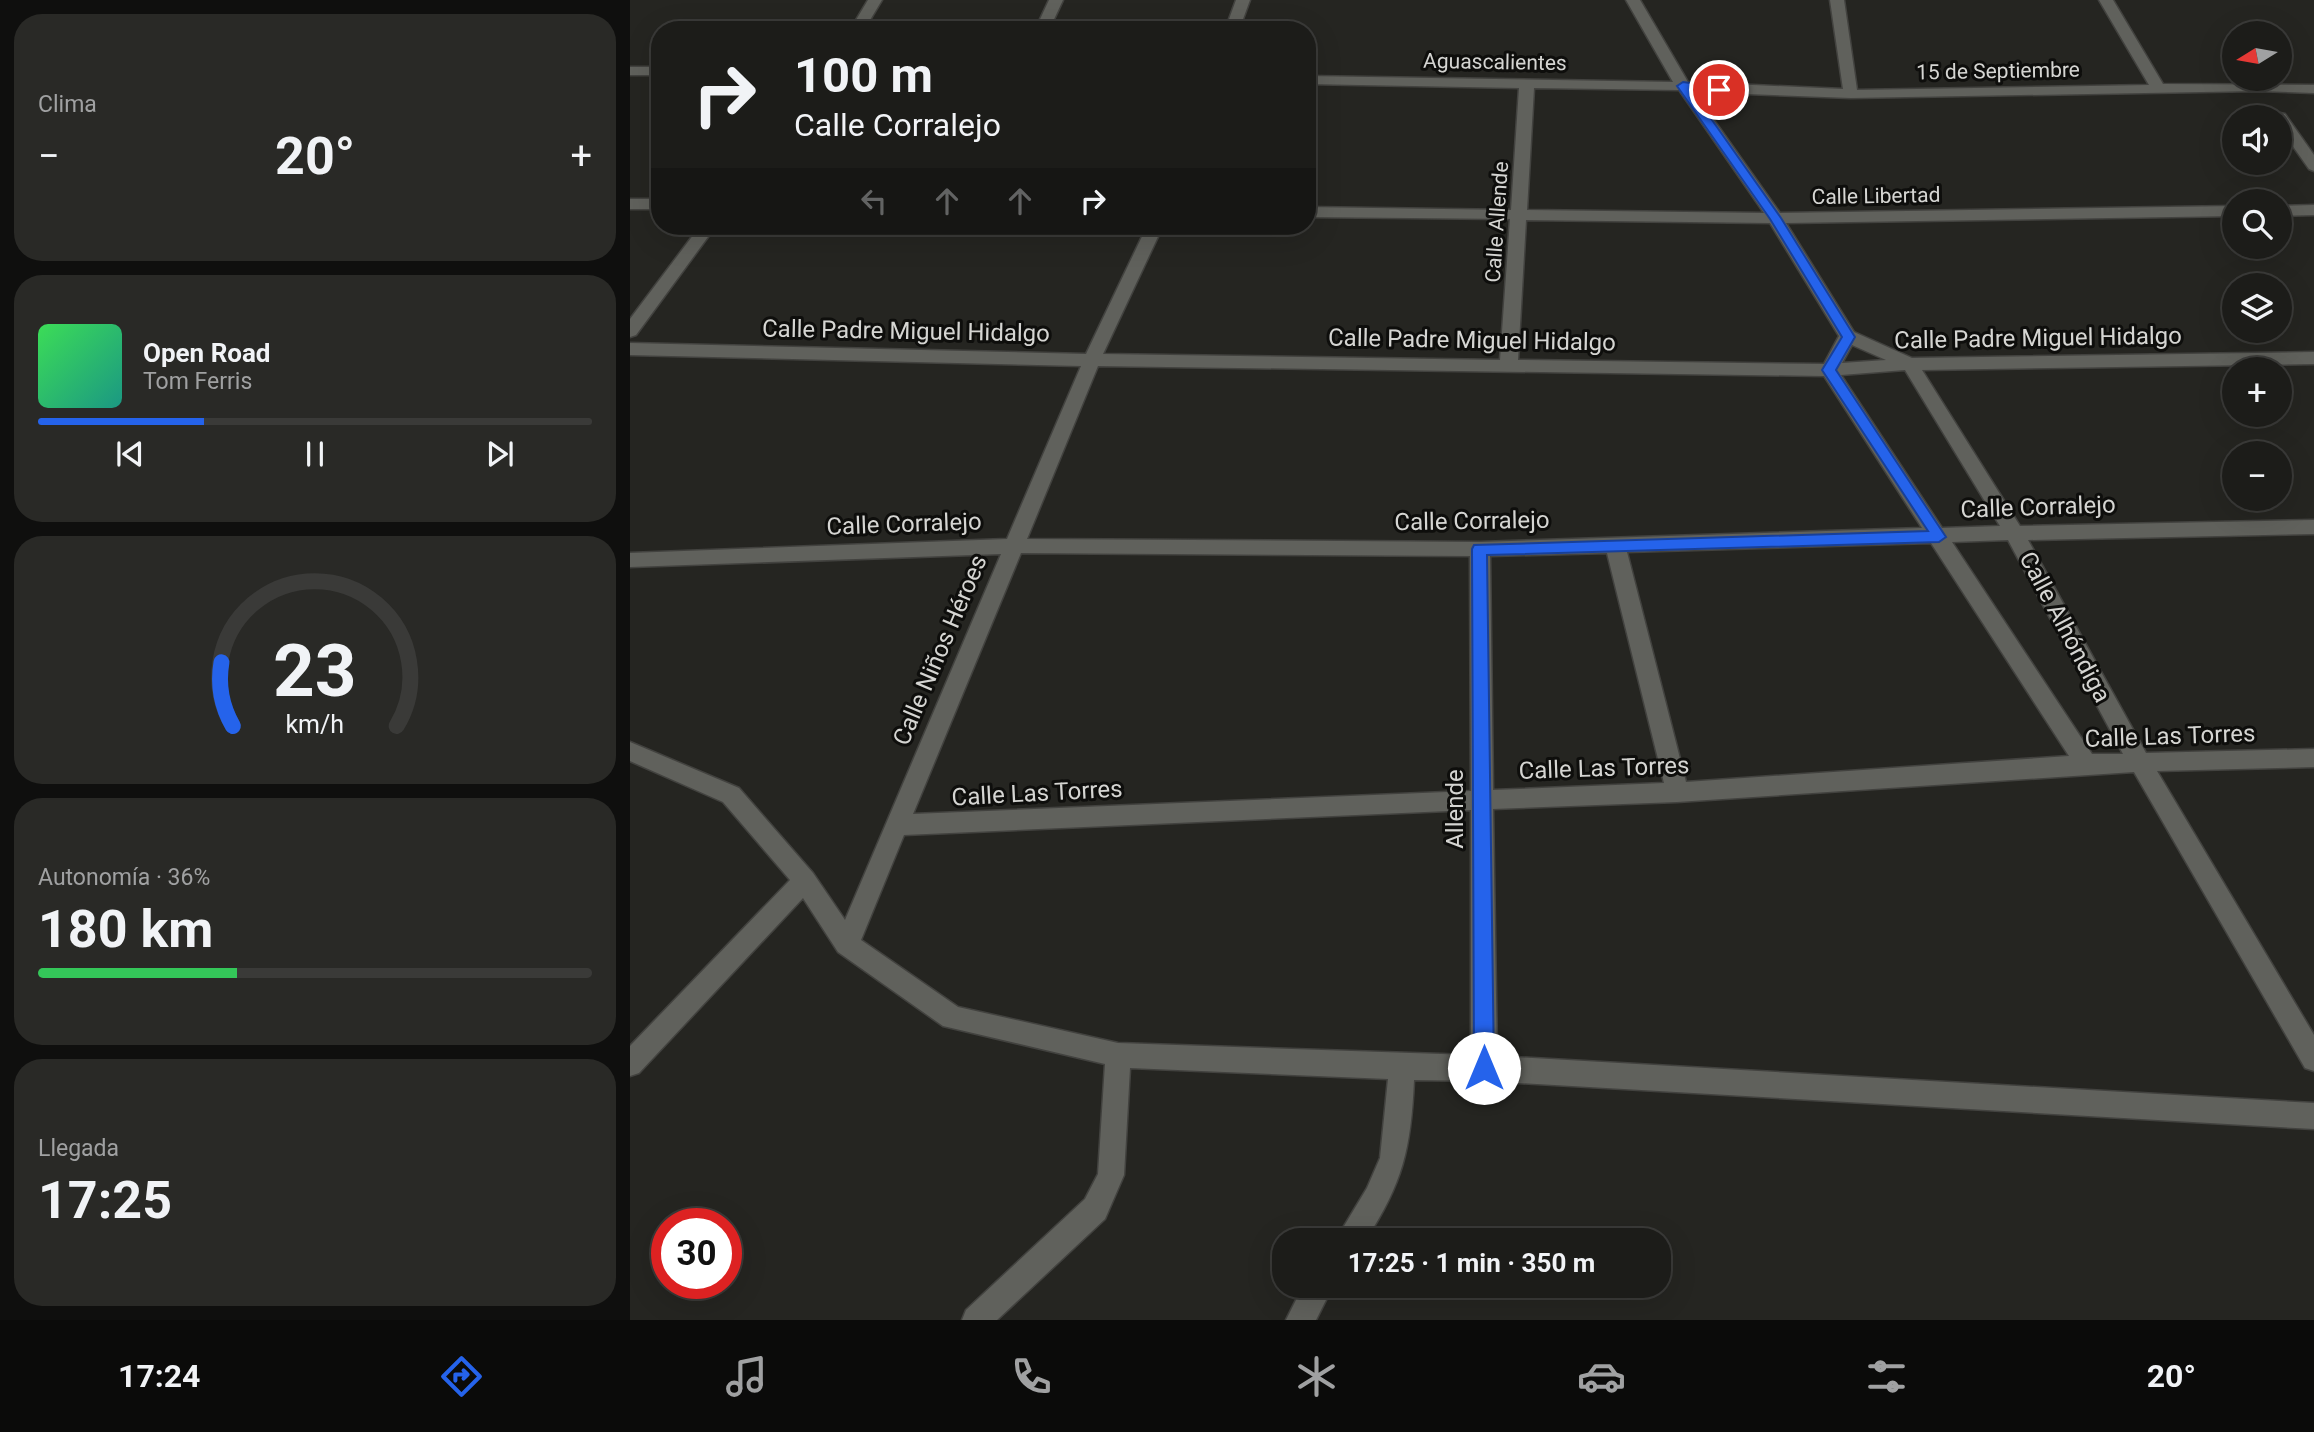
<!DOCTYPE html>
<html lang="es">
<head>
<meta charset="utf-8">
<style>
	:root { --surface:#1c1c19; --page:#292926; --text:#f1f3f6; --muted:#a0a1a2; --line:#3a3a38; --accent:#2563eb }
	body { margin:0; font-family:Roboto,sans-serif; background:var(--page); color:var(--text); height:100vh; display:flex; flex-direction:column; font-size:26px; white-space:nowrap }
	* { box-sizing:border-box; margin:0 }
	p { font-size:23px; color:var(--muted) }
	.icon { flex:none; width:38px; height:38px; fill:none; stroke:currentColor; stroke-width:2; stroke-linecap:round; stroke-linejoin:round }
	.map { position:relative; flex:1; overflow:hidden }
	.side { display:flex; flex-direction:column; gap:14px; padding:14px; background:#0f0f0e; width:630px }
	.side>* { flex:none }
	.guide { position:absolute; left:21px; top:21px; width:665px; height:214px; border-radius:28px; box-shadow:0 7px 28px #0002,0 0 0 2px var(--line); background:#1c1c19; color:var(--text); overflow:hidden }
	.needle { width:46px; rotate:259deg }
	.controls { position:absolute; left:1592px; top:21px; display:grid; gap:14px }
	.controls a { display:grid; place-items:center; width:70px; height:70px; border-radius:50%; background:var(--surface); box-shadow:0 7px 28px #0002,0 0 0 2px var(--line); font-size:35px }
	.speed { position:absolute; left:21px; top:1208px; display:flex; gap:14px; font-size:35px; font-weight:700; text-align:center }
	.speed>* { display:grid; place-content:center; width:91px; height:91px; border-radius:50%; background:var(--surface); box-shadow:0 7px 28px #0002,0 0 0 2px var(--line); line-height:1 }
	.speed .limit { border:10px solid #d22; background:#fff; color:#111 }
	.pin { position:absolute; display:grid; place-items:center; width:60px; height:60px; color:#fff; margin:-30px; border:4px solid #fff; border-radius:50%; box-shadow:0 2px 7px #0007 }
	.me { position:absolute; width:77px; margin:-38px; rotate:0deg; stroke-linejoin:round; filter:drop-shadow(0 0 5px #0008) }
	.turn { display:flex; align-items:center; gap:24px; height:147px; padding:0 28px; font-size:32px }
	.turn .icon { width:91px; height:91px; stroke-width:2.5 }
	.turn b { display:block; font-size:49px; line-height:60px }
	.lanes { display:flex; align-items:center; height:66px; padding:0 28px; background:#0003; justify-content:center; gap:35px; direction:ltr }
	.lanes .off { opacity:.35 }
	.big { font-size:52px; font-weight:700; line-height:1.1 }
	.side .card { flex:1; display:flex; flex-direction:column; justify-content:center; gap:10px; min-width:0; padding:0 24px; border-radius:28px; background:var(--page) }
	.side .dial { align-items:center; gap:0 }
	.dial svg { height:182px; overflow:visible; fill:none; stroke:var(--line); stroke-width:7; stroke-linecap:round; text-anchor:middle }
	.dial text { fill:var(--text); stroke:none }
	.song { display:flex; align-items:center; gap:21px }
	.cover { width:84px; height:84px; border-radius:10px; background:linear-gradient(135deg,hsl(130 70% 55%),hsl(170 70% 35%)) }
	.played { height:7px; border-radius:4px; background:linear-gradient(90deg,var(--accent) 30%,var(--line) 30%) }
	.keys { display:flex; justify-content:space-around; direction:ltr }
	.heat { display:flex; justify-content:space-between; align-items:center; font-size:38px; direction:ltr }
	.charge { height:10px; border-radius:5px; background:linear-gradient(90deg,#34c759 36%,var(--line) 0) }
	.trip { position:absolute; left:642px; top:1228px; width:399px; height:70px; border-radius:28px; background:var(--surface); box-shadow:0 7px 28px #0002,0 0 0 2px var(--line); font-weight:700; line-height:70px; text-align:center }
	.dock { display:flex; height:112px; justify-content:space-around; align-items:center; background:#0b0b0a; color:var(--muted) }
	.dock .icon { width:49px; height:49px }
	.dock .current { color:var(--accent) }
	.dock b { font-size:32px; color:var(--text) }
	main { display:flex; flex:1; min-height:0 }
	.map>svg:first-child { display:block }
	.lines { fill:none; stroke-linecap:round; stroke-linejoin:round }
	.minor-casing { stroke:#42423f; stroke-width:3 }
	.minor { fill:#60615c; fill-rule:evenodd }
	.route { fill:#2563eb; stroke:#184099; stroke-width:2 }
	.labels { text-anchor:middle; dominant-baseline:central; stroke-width:6; stroke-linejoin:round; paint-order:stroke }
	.far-street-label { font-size:21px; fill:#d5d5d2; stroke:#0e0e0c }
	.street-label { font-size:24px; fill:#d5d5d2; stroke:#0e0e0c }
</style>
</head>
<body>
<main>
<section class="side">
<div class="card"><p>Clima</p>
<div class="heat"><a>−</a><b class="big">20°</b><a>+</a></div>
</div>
<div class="card">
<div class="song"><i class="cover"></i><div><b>Open Road</b><p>Tom Ferris</p></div></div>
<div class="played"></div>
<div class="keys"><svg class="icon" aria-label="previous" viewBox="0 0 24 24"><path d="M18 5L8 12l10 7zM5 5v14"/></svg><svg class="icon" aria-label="pause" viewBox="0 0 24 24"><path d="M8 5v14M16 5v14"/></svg><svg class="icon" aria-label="next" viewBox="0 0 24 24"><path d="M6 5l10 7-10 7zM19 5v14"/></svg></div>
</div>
<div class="card dial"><svg viewBox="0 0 100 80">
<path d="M14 69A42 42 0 1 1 86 69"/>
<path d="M14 69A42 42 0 0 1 9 41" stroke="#2563eb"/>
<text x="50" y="56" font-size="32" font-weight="700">23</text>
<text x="50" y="72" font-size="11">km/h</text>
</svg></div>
<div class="card"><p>Autonomía · 36%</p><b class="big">180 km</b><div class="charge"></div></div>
<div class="card"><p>Llegada</p><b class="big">17:25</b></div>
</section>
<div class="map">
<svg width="1684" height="1320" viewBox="0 0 1684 1320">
	<rect width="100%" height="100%" fill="#252521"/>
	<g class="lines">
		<g class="minor-casing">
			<path id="minor" d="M 238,0 L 252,0 L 234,30 L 220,30 Z
				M 419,0 L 433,0 L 419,30 L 405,30 Z
				M 606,0 L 620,0 L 609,30 L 595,30 Z
				M 996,0 L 1010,0 L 1058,82 L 1213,89 L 1200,0 L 1214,0 L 1227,90 L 1519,85 L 1469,0 L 1483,0 L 1533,84 L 1684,85 L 1684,93 L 1629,91 L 1221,98 L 1064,92 L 1150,213 L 1605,206 L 1605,216 L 1156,223 L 1224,332 L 1282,358 L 1684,352 L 1684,364 L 1292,370 L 1390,526 L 1684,520 L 1684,534 L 1398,540 L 1516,753 L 1684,749 L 1684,767 L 1527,771 L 1684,1035 L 1684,1071 L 1675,1068 L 1504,772 L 1047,802 L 863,809 L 867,1056 L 1684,1103 L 1684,1129 L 854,1081 L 784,1080 C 781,1148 773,1183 735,1241 L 705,1241 L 737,1188 L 750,1158 L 758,1079 L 500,1068 L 494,1175 L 475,1219 L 367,1320 L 332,1320 L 336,1310 L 455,1199 L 468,1174 L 475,1064 L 313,1026 L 208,952 L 173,898 L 9,1073 L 0,1076 L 0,1046 L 160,880 L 93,802 L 0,761 L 0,742 L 109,788 L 183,873 L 215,920 L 371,554 L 0,567 L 0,553 L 377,539 L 451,366 L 0,355 L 0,343 L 456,354 L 517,226 L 533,226 L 473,354 L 870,360 L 880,219 L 677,217 L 677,207 L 881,210 L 889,88 L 677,84 L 677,76 L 1043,82 ZM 904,88 L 1049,90 L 1134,213 L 897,210 ZM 896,220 L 1140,223 L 1209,336 L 1194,364 L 888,360 ZM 1222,345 L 1256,360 L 1212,363 ZM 468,366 L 1194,376 L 1292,528 L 850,542 L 397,539 ZM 1275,370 L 1370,526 L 1312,528 L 1211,375 ZM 1378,540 L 1493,754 L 1462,754 L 1322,542 ZM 1301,543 L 1439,756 L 1056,782 L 997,552 ZM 391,553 L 840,556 L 841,791 L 283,814 ZM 977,553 L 1034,783 L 863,790 L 860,556 ZM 841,810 L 841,1055 L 488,1043 L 328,1007 L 231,940 L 274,835 Z
				M 0,67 L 30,67 L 30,75 L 0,75 Z
				M 1650,113 L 1655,114 L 1684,155 L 1684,171 L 1679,169 L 1650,128 L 1650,117 L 1643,117 Z
				M 0,199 L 30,199 L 30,209 L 0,209 Z
				M 1684,205 L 1684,215 L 1650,216 L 1650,206 Z
				M 70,226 L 86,226 L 6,335 L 0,337 L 0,319 Z
				M 673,1286 L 703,1286 L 686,1320 L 656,1320 Z"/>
		</g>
		<use href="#minor" class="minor"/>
	</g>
	<path class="route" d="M 1053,82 L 1089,87 L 1095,90 L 1089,94 L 1061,90 L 1151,218 L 1225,337 L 1206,370 L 1316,537 L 1309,542 L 857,555 L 864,1068 L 861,1075 L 854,1078 L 847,1075 L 844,1068 L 842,549 L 844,545 L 1298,531 L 1192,370 L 1212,337 L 1140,219 L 1047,86 Z"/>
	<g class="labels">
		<g class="far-street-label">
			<text transform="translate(865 62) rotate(1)">Aguascalientes</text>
			<text transform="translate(1368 71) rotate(-1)">15 de Septiembre</text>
			<text transform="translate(1246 196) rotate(-1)">Calle Libertad</text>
			<text transform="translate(867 222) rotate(-86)">Calle Allende</text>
		</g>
		<g class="street-label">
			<text transform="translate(276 331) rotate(1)">Calle Padre Miguel Hidalgo</text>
			<text transform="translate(1408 338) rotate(-1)">Calle Padre Miguel Hidalgo</text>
			<text transform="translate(842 340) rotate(1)">Calle Padre Miguel Hidalgo</text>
			<text transform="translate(1408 507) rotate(-2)">Calle Corralejo</text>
			<text transform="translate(842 521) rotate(-1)">Calle Corralejo</text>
			<text transform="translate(274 524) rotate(-2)">Calle Corralejo</text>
			<text transform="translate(1435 627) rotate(62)">Calle Alhóndiga</text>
			<text transform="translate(310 650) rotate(-67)">Calle Niños Héroes</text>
			<text transform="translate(1540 736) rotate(-2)">Calle Las Torres</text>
			<text transform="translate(974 768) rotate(-2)">Calle Las Torres</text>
			<text transform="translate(407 793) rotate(-3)">Calle Las Torres</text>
			<text transform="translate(825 809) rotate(-90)">Allende</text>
		</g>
	</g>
</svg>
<div class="controls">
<a><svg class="needle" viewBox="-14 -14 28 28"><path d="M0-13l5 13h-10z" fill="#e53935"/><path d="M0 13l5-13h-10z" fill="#a0a1a2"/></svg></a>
<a><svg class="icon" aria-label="sound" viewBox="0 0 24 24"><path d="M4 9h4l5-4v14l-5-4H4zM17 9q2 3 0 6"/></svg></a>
<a><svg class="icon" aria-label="search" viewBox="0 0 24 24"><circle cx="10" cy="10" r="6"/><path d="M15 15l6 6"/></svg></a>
<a><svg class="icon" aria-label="layers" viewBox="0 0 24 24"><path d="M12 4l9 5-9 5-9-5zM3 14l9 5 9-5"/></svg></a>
<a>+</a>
<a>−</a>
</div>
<div class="speed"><div class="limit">30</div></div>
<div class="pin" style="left:1089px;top:90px;background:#d93025"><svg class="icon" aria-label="arrive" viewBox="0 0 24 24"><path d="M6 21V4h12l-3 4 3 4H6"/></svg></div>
<svg class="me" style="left:854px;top:1068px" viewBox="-20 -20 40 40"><circle r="19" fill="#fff"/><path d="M0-13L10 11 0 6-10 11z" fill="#2563eb"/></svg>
<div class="trip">17:25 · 1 min · 350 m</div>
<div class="guide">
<div class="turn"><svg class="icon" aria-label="right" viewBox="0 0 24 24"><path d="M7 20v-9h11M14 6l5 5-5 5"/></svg><div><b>100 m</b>Calle Corralejo</div></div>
<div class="lanes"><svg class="icon off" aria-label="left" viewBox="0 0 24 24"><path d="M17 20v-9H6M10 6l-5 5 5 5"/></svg><svg class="icon off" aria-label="ahead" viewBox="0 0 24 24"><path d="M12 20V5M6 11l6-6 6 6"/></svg><svg class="icon off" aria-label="ahead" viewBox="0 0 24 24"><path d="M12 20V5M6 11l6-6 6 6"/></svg><svg class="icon" aria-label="right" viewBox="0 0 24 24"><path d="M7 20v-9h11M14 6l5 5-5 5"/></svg></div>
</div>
</div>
</main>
<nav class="dock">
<b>17:24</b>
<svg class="icon current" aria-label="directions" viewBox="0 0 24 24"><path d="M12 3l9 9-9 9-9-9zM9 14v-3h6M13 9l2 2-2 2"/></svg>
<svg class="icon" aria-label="music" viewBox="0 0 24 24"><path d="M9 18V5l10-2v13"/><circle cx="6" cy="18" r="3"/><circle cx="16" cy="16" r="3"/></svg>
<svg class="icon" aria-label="phone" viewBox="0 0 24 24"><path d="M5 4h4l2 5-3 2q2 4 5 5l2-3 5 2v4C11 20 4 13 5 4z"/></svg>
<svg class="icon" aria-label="climate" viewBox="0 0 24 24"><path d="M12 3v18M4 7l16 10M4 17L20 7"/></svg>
<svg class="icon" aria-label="car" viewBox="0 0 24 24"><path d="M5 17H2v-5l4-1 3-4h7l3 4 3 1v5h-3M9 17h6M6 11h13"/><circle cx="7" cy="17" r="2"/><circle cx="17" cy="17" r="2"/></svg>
<svg class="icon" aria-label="filters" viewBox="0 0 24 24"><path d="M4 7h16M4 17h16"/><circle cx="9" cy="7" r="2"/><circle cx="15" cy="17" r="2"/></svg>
<b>20°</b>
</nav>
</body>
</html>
